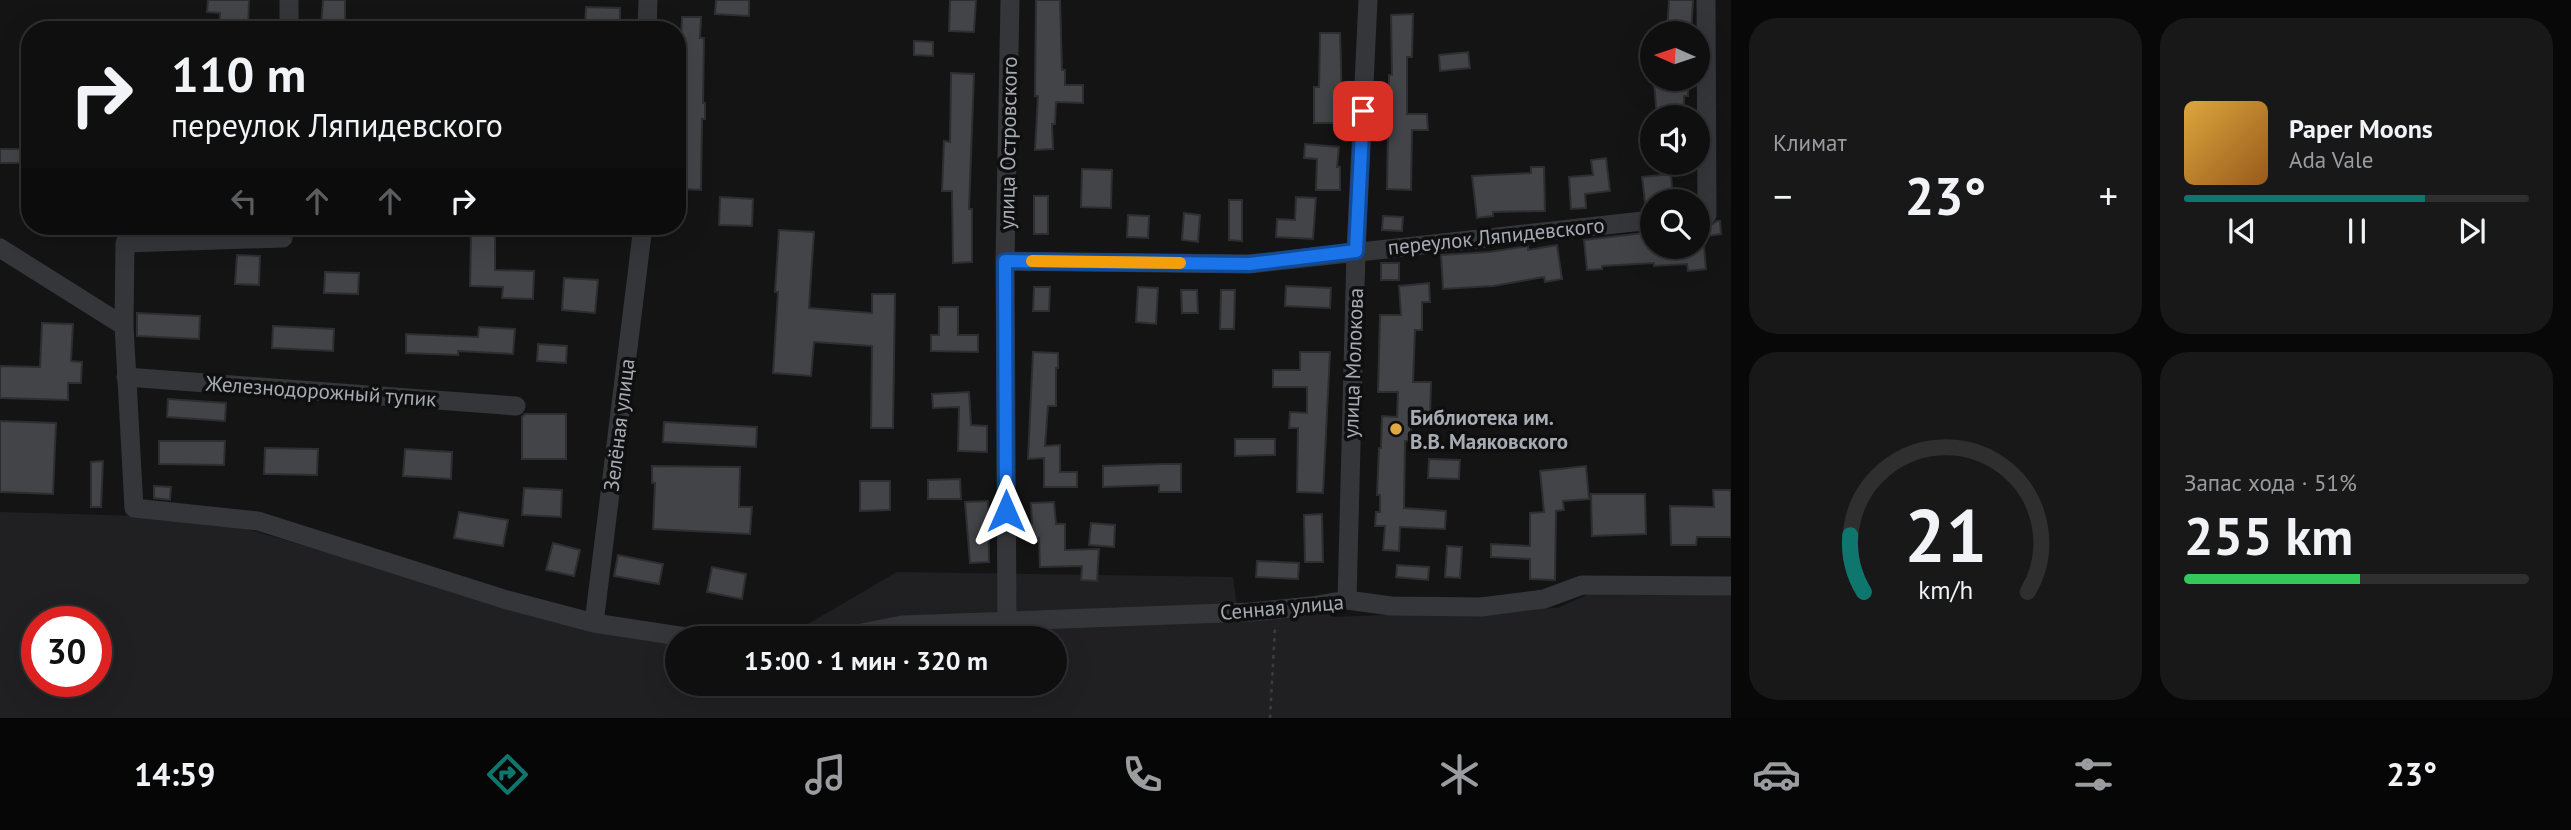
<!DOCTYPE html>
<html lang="ru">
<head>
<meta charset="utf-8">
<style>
	:root { --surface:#0f0f10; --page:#181819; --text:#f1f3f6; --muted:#9b9c9f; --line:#2f2f30; --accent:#0f766e }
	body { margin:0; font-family:"PT Sans",sans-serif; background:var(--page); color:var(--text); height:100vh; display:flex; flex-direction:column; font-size:26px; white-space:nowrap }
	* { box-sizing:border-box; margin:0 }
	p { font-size:23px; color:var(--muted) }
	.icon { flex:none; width:38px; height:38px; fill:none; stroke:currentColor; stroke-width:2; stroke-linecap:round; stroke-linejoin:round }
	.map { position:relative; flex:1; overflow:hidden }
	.sheet { display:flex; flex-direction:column; gap:18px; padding:18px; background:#080809; width:840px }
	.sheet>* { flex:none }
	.top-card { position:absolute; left:21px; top:21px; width:665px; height:214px; border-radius:28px; box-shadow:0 7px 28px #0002,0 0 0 2px var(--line); background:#0f0f10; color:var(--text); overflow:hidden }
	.needle { width:46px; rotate:273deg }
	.fabs { position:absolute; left:1640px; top:21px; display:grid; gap:14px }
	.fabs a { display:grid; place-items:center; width:70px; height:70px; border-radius:50%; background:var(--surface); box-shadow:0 7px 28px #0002,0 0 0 2px var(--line); font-size:35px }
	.speed { position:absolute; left:21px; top:606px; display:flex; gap:14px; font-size:35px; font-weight:700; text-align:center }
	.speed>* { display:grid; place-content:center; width:91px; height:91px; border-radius:50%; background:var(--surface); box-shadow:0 7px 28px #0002,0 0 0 2px var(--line); line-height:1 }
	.speed .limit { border:10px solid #d22; background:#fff; color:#111 }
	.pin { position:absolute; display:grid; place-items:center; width:60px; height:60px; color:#fff; margin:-30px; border-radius:14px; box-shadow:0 4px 10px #0006 }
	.me { position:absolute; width:77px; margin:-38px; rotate:0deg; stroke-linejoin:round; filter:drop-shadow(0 0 5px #0008) }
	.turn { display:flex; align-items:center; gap:24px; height:147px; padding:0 35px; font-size:32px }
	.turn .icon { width:91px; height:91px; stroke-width:2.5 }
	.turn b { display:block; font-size:49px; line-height:60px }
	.lanes { display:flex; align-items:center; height:66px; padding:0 35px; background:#0003; justify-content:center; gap:35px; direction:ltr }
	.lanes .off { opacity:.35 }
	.big { font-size:52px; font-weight:800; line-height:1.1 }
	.sheet .tile { flex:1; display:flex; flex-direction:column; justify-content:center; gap:10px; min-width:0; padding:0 24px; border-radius:28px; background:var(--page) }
	.sheet .dial { align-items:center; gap:0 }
	.dial svg { height:182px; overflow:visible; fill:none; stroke:var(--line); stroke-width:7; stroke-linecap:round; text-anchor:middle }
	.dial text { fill:var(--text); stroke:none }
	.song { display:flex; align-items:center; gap:21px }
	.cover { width:84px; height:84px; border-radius:10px; background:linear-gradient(135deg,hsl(40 70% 55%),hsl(30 70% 35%)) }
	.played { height:7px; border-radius:4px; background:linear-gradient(90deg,var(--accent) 70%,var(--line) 70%) }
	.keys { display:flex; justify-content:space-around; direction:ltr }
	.heat { display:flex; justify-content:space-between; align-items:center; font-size:38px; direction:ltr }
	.charge { height:10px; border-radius:5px; background:linear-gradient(90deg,#34c759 51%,var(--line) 0) }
	.sheet .tiles { flex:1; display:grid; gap:18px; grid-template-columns:repeat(2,1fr) }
	.trip { position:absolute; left:665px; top:626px; width:402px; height:70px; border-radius:35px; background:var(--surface); box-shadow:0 7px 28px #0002,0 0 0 2px var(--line); font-weight:800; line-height:70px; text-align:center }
	.menu { display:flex; height:112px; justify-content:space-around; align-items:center; background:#060606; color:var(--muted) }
	.menu .icon { width:49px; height:49px }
	.menu .current { color:var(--accent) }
	.menu b { font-size:32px; color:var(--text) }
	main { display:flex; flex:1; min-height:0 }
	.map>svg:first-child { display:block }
	.built { fill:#202022; fill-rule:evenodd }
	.building { fill:#434448; stroke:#2e2e31; stroke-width:2 }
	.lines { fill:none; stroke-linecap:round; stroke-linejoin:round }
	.path { stroke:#3b3d41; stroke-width:2.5; stroke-dasharray:3.5 5; stroke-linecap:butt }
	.minor { stroke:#35363a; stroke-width:19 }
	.route-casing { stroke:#114b97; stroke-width:18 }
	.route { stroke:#1a73e8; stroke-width:12 }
	.slow { stroke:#f59e0b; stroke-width:12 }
	.poi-dot { fill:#dea943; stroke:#0f0f10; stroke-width:2.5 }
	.labels { text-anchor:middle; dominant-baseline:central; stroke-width:7; stroke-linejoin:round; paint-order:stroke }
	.street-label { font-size:21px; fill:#a7abb4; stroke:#0f0f10 }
	.poi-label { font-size:21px; font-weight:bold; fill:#a7abb4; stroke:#0f0f10; text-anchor:start }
</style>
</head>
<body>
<main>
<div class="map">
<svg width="1731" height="718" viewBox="0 0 1731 718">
	<rect width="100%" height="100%" fill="#141415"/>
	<path class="built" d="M 0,512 L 210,518 L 442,586 L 677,643 L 677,684 L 1055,684 L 1055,639 L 782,639 L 897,572 L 1233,577 L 1237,605 L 1333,600 L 1334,617 L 1557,608 L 1594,592 L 1731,595 L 1731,718 L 0,718 ZM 37,621 L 96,621 L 96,681 L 37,681 Z"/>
	<path class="building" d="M 208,0 L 249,0 L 248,30 L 219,30 L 220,13 L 207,12 Z
		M 323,0 L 345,0 L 345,30 L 321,30 Z
		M 716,0 L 749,0 L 749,16 L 715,14 Z
		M 950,0 L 976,0 L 974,32 L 949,31 Z
		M 1036,0 L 1060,0 L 1062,70 L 1065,70 L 1065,85 L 1083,85 L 1083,103 L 1056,102 L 1055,124 L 1052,124 L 1053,149 L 1035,150 L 1038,96 L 1035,96 Z
		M 1669,0 L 1693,0 L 1691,33 L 1667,33 Z
		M 586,7 L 620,8 L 620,27 L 585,25 Z
		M 1413,14 L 1412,57 L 1407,57 L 1407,114 L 1427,114 L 1428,130 L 1412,130 L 1411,190 L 1387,189 L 1389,75 L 1392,75 L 1391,15 Z
		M 682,17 L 701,17 L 700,38 L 704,38 L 703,103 L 705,103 L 705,119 L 702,119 L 701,190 L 681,189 L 684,153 L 679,153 L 679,39 L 681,39 Z
		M 1320,33 L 1340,33 L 1342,101 L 1336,101 L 1336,123 L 1314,123 L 1314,87 L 1319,87 Z
		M 914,41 L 933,42 L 933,56 L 914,55 Z
		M 1468,52 L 1470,68 L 1440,71 L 1439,55 Z
		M 951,73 L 974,74 L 969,209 L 972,209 L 972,262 L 953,263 L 952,191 L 942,191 L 944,141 L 950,142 Z
		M 1654,83 L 1688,83 L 1688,96 L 1684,96 L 1684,117 L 1657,117 Z
		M 1305,144 L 1339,147 L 1337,167 L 1340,167 L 1340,190 L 1316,190 L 1317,159 L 1304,158 Z
		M 0,149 L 20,149 L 20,163 L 0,163 Z
		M 1606,158 L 1610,191 L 1585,194 L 1586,208 L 1571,209 L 1569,177 L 1593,175 L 1591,160 Z
		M 1531,167 L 1544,167 L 1545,211 L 1493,212 L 1493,216 L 1477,218 L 1472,176 L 1531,173 Z
		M 1082,169 L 1112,170 L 1111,208 L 1081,207 Z
		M 1671,174 L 1673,199 L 1645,202 L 1642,177 Z
		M 1034,196 L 1048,196 L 1048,234 L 1034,234 Z
		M 720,197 L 753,199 L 752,226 L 719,225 Z
		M 1296,197 L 1316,198 L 1313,239 L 1276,237 L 1277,219 L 1295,220 Z
		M 1229,200 L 1242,200 L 1242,241 L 1229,240 Z
		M 1184,213 L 1200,215 L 1198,242 L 1182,240 Z
		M 1128,215 L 1149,216 L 1148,238 L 1127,237 Z
		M 1383,216 L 1403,217 L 1402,231 L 1382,230 Z
		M 1717,221 L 1720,221 L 1721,234 L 1708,236 L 1708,227 Z
		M 779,230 L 814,232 L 809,308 L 872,313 L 872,294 L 895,294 L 893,428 L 871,428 L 872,346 L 814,342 L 811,376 L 773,373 L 778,292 L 775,292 Z
		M 1652,232 L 1652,247 L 1704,247 L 1706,269 L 1688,271 L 1687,264 L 1654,266 L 1654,263 L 1602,266 L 1602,269 L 1587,270 L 1584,240 Z
		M 471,236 L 495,236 L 495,270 L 534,271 L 533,299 L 502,298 L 503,287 L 470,286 Z
		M 1557,245 L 1562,279 L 1545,282 L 1544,277 L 1493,286 L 1443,289 L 1441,255 L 1489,252 L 1528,246 L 1528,250 Z
		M 237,255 L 260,256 L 259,285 L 235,284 Z
		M 1381,263 L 1399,263 L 1399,280 L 1381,280 Z
		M 325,272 L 359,273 L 358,294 L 324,293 Z
		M 564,278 L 598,280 L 595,313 L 562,310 Z
		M 1429,283 L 1430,302 L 1422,302 L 1422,330 L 1415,330 L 1413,382 L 1431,382 L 1430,416 L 1411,415 L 1411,441 L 1405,441 L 1404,508 L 1446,511 L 1445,529 L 1400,527 L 1399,551 L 1383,550 L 1385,526 L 1375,526 L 1376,512 L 1380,512 L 1380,495 L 1377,495 L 1379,448 L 1381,448 L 1382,416 L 1397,417 L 1398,392 L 1378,392 L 1380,315 L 1401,315 L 1399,286 Z
		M 1286,286 L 1331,288 L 1330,308 L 1285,306 Z
		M 1034,287 L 1050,287 L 1049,311 L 1033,311 Z
		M 1138,287 L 1158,288 L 1156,324 L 1136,322 Z
		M 1181,290 L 1197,290 L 1198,313 L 1182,313 Z
		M 1221,290 L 1235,290 L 1234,329 L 1220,329 Z
		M 939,307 L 958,307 L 958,335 L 978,335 L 978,352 L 931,351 L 931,335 L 939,335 Z
		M 137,313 L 200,316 L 199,339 L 137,336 Z
		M 42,323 L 73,324 L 71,361 L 82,362 L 81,383 L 68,383 L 68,400 L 0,398 L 0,366 L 40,367 Z
		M 273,326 L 334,329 L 333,351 L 272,348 Z
		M 479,327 L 515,329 L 513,354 L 458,351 L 458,355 L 406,353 L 406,334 L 478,337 Z
		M 538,344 L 567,346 L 566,363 L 537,361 Z
		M 1033,352 L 1058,353 L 1058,368 L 1056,368 L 1056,406 L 1048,406 L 1045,446 L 1060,445 L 1060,472 L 1077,472 L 1077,487 L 1044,487 L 1044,458 L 1028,459 Z
		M 1300,352 L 1330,352 L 1323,493 L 1297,492 L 1298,428 L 1289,428 L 1290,412 L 1307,413 L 1307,387 L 1273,387 L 1273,370 L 1300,370 Z
		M 969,392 L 971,425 L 987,426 L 987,452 L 958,451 L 959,407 L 933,408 L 932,394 Z
		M 168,399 L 226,403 L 225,421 L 167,417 Z
		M 525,414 L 566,414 L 566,459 L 522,459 L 522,417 Z
		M 0,421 L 56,423 L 53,494 L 0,492 Z
		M 664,422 L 757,427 L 756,447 L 663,442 Z
		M 1235,439 L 1275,439 L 1275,455 L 1235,456 Z
		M 159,441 L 225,441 L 224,465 L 159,464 Z
		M 265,448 L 318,449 L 317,475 L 264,474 Z
		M 405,449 L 452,452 L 451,479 L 403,476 Z
		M 1429,459 L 1460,460 L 1459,479 L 1428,478 Z
		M 103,461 L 101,507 L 91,507 L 91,462 Z
		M 1163,464 L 1181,464 L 1181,492 L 1159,492 L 1159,485 L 1103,487 L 1103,466 Z
		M 652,466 L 740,467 L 739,507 L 752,507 L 750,534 L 653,529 L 655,483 L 652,483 Z
		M 1586,466 L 1589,499 L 1563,501 L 1564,510 L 1556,511 L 1555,580 L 1530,579 L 1530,559 L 1491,557 L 1491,544 L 1530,546 L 1530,513 L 1544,512 L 1540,471 Z
		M 960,479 L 961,499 L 928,499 L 928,480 Z
		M 860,481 L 890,481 L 890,510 L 860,511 Z
		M 154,486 L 171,487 L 170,500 L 154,498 Z
		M 524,488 L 562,490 L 561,517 L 522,515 Z
		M 1713,490 L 1731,490 L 1731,537 L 1697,537 L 1696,545 L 1671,545 L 1670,506 L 1714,507 Z
		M 1591,494 L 1645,494 L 1646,534 L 1592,536 Z
		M 988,501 L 989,562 L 970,563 L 965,502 Z
		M 1054,502 L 1056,524 L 1065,524 L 1065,550 L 1099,549 L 1097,581 L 1081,580 L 1082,566 L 1040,567 L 1039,538 L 1027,538 L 1028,524 L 1032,524 L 1031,503 Z
		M 459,512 L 508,520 L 503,546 L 454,538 Z
		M 1322,514 L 1323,562 L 1305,562 L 1304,515 Z
		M 1091,523 L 1115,525 L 1114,547 L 1089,545 Z
		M 553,543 L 580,550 L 574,576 L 546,570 Z
		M 1447,546 L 1462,547 L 1460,578 L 1445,577 Z
		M 618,555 L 663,564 L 659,584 L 614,576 Z
		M 1257,561 L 1299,563 L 1298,579 L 1256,577 Z
		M 1397,565 L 1429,567 L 1428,580 L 1396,577 Z
		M 712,567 L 746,574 L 742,599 L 707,592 Z"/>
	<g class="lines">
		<path class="path" d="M 1270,718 L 1275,627"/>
		<path class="minor" d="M 289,30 L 289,0
			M 647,30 L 648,0
			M 1698,216 L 1707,215 L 1706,0
			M 283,226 L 283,238 L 125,243 L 124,326 L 134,508 L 258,521 L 507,600 L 594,623 L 699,639
			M 0,248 L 124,326
			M 1005,261 L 1249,264 L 1652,220
			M 126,377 L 516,406
			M 1347,600 L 1356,251 L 1368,0
			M 1007,622 L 1005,261 L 1010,0
			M 594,623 L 643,226
			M 831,639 L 902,625 L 1251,612 L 1311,606 L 1347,600 L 1391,606 L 1481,607 L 1544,599 L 1582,585 L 1731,586"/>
	</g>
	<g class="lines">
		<g class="route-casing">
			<path id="route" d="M 1006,511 L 1005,261 L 1249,264 L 1356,251 L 1363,111"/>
		</g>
		<use href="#route" class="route"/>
		<path class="slow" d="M 1032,261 L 1180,263"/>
	</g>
	<circle class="poi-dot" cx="1396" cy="429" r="7"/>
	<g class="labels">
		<g class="street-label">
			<text transform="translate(1008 143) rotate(-89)">улица Островского</text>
			<text transform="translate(1496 236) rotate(-6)">переулок Ляпидевского</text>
			<text transform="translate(1353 363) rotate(-88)">улица Молокова</text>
			<text transform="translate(321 391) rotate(4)">Железнодорожный тупик</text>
			<text transform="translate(619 425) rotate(-83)">Зелёная улица</text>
			<text transform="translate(1282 607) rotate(-5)">Сенная улица</text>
		</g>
		<g class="poi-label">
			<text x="1410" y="417">Библиотека им.<tspan x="1410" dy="24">В.В. Маяковского</tspan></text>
		</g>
	</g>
</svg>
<div class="fabs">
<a><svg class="needle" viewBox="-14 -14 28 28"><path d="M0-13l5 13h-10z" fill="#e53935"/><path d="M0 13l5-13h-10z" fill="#9b9c9f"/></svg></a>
<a><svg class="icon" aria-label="sound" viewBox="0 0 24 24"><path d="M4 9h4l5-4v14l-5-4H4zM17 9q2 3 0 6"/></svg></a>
<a><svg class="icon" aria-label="search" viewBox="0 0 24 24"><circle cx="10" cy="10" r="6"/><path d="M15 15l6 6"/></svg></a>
</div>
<div class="speed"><div class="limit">30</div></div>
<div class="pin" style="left:1363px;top:111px;background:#d93025"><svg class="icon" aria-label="arrive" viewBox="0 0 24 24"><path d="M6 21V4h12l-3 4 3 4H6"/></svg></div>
<svg class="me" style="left:1006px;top:511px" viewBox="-20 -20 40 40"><path d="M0-17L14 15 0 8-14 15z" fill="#1a73e8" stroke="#fff" stroke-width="4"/></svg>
<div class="trip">15:00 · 1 мин · 320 m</div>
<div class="top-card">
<div class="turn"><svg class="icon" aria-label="right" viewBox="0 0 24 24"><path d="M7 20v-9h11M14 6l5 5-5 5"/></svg><div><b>110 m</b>переулок Ляпидевского</div></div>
<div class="lanes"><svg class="icon off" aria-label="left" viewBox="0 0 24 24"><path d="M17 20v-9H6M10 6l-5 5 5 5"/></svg><svg class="icon off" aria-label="ahead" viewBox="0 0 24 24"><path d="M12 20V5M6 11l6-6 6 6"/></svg><svg class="icon off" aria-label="ahead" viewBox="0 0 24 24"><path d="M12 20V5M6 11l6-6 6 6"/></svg><svg class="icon" aria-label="right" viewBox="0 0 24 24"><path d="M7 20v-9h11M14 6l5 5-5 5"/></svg></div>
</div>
</div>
<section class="sheet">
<div class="tiles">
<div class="tile"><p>Климат</p>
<div class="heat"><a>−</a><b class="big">23°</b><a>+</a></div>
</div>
<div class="tile">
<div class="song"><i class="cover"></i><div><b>Paper Moons</b><p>Ada Vale</p></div></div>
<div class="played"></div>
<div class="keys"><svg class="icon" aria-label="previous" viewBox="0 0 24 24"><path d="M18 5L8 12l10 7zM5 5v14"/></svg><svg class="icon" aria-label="pause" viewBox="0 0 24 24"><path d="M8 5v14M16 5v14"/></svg><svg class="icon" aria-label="next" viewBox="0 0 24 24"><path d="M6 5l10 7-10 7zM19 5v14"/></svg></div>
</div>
<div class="tile dial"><svg viewBox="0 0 100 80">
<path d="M14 69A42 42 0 1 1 86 69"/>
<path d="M14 69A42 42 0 0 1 8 44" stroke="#0f766e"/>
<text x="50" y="56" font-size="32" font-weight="700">21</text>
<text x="50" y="72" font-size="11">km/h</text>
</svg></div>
<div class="tile"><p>Запас хода · 51%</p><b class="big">255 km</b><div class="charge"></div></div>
</div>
</section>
</main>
<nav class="menu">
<b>14:59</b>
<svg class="icon current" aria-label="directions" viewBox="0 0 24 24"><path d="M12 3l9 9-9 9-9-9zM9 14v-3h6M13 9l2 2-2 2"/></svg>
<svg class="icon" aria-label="music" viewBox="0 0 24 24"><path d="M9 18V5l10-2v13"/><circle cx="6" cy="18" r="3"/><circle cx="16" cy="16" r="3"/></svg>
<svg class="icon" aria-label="phone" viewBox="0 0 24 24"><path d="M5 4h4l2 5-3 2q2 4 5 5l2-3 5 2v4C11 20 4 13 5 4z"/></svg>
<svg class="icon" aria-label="climate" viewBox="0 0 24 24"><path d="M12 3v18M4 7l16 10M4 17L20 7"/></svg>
<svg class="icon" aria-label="car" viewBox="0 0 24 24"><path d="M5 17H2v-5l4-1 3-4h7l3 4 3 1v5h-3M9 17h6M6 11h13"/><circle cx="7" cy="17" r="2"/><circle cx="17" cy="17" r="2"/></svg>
<svg class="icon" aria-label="filters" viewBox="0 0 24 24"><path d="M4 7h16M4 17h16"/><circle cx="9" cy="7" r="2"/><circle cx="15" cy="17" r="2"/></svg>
<b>23°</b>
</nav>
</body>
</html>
